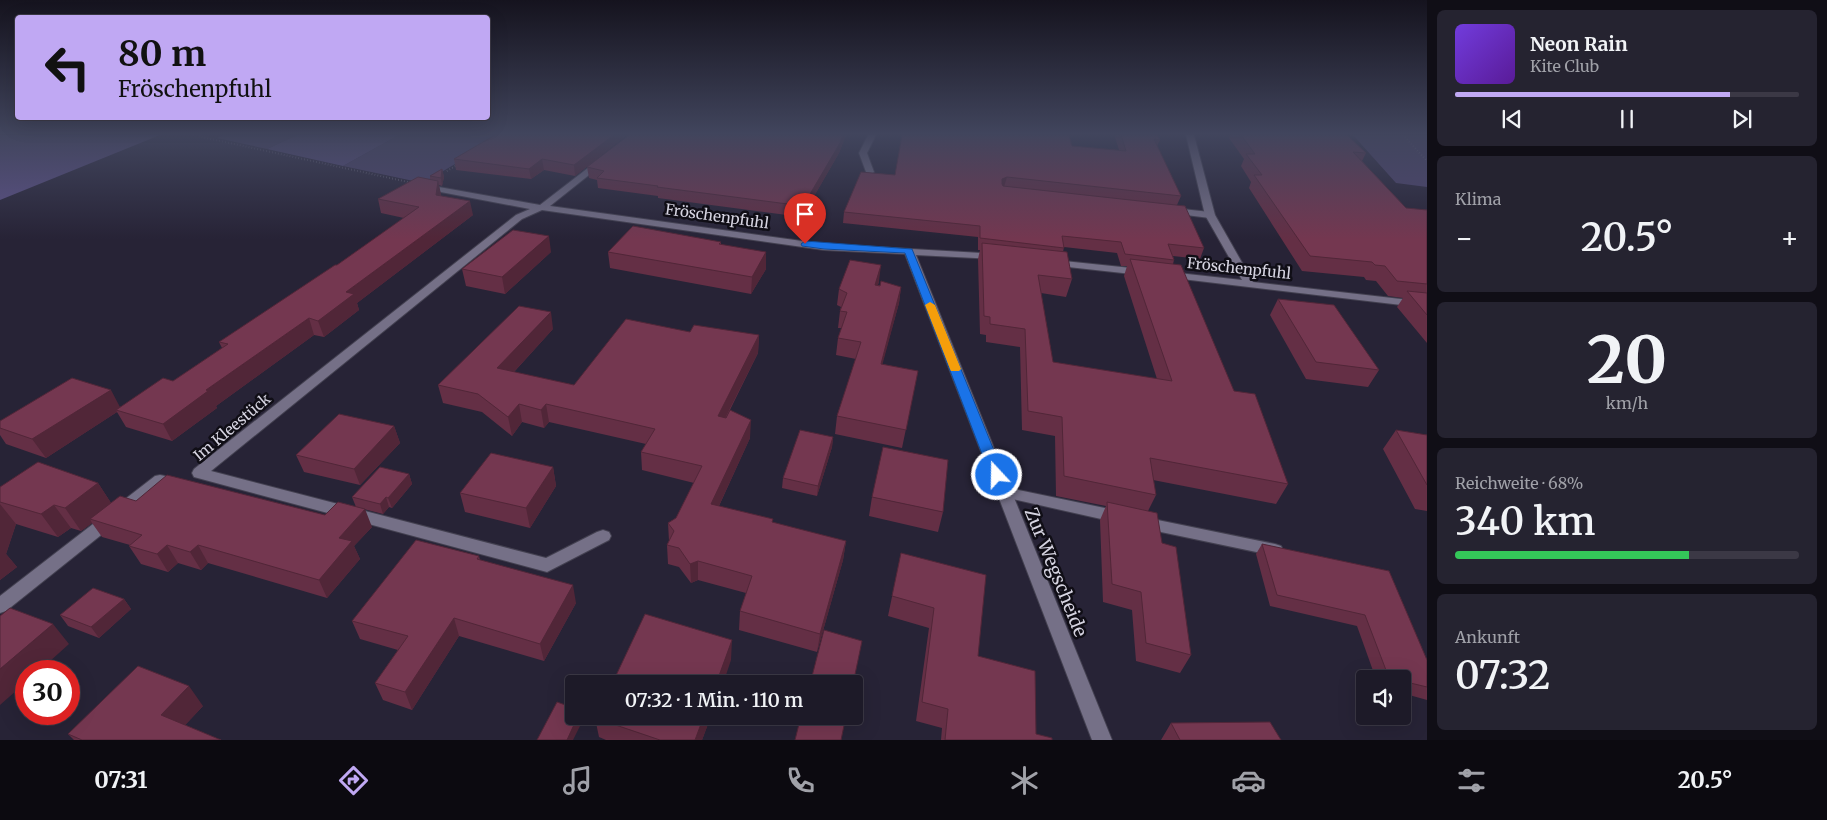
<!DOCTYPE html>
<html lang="de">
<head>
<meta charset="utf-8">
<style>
	:root { --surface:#1d1a28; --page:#252330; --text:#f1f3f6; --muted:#a0a1a8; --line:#3b3845; --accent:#c0a8f3 }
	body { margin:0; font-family:Merriweather,serif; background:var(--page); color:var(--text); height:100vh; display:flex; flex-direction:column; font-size:19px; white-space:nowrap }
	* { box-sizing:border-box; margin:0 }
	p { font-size:16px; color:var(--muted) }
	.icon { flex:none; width:28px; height:28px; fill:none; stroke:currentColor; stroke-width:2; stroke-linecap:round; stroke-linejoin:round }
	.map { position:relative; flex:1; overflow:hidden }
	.details { display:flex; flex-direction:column; gap:10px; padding:10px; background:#100e16; width:400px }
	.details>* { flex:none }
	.banner { position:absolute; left:15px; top:15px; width:475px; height:105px; border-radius:5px; box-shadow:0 5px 20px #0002,0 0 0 1px var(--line); background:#c0a8f3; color:#111; overflow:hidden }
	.tools { position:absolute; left:1356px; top:670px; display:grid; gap:10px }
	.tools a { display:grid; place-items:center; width:55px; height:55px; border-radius:5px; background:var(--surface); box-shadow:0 5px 20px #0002,0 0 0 1px var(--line); font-size:25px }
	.speed { position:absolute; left:15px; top:660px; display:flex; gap:10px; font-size:25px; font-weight:700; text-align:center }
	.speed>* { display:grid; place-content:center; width:65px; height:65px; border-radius:50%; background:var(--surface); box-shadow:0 5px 20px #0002,0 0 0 1px var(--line); line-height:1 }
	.speed .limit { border:8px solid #d22; background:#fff; color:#111 }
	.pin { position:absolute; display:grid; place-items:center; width:42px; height:42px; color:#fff; margin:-51px -21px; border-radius:50% 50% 50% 0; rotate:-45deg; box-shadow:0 0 5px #0007 }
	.pin .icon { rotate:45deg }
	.me { position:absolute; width:55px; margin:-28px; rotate:339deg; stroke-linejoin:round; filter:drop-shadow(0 0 4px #0008) }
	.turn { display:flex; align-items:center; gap:18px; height:105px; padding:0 20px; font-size:22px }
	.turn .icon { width:65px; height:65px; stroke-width:2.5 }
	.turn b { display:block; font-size:35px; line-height:42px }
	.big { font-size:38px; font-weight:600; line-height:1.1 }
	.details .card { flex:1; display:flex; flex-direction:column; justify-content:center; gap:8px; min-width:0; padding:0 18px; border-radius:8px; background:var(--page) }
	.details .dial { align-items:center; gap:0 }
	.dial b { font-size:65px; line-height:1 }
	.song { display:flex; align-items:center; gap:15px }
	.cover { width:60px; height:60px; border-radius:8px; background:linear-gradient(135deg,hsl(260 70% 55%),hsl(270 70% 35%)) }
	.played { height:5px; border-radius:2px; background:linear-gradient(90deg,var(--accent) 80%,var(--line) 80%) }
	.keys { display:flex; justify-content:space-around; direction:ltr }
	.heat { display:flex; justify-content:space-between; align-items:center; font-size:28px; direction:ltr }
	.charge { height:8px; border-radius:4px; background:linear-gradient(90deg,#34c759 68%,var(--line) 0) }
	.trip { position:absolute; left:565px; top:675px; width:298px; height:50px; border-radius:5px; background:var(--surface); box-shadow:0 5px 20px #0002,0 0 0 1px var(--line); font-weight:600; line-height:50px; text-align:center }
	.menu { display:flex; height:80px; justify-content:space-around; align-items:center; background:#0c0a10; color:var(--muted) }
	.menu .icon { width:35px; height:35px }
	.menu .active { color:var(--accent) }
	.menu b { font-size:22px; color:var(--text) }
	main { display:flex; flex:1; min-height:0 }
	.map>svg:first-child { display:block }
	.green { fill:#4f4570 }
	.forest { fill:#5f528a }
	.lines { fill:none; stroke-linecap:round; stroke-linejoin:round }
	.lane-casing { stroke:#434050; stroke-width:2 }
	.street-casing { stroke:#434050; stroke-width:2 }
	.path { stroke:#827f8f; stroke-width:2; stroke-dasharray:0.5 2.5; stroke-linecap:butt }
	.lane { fill:#757087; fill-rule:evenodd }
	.street { fill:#757087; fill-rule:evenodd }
	.wall { fill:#642f45; fill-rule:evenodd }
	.shaded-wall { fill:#512638 }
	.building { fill:#743750; stroke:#512638 }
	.route { fill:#1a73e8; stroke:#114b97 }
	.slow { fill:#f59e0b }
	.labels { text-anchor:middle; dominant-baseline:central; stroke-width:5; stroke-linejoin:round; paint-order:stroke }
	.street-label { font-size:15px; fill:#d6d4e1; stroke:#100e16 }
	.near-street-label { font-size:18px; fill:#d6d4e1; stroke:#100e16 }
</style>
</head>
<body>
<main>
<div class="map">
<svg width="1427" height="740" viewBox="0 0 1427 740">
	<rect width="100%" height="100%" fill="#272336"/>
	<path class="green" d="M 223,135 L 297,135 L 267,149 L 217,138 Z
		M 399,135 L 504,135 L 423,183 L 343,166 Z
		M 1353,135 L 1427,135 L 1427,187 L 1396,183 Z"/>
	<path class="forest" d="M 0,135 L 160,135 L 0,200 Z
		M 297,135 L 399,135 L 343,166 L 267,149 Z"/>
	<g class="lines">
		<g class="lane-casing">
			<path id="lane" d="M 1173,208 L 1210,212 L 1215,215 L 1210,218 L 1170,213 L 1170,209 Z
				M 160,475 L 165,476 L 167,480 L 165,484 L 6,611 L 0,613 L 0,596 L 155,476 Z
				M 1004,487 L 1119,511 L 1125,513 L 1127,517 L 1125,521 L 1119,523 L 999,496 L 996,492 L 999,488 Z
				M 1143,517 L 1275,544 L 1281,546 L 1283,550 L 1281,554 L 1275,556 L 1137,527 L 1135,523 L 1137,519 Z"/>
		</g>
		<g class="street-casing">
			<path id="street" d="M 868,135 L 876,135 L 867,153 L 874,172 L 870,175 L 866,172 L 859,153 Z
				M 1186,135 L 1194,135 L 1215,215 L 1253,282 L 1427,302 L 1427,308 L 1165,277 L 1164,275 L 1165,273 L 1169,272 L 1242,280 L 1205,215 Z
				M 597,161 L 604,163 L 550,206 L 824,244 L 999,254 L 1000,256 L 995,259 L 916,255 L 1112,740 L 1092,740 L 905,254 L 824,250 L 542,210 L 522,219 L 211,471 L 546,558 L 597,532 L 603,530 L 609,532 L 611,536 L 609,540 L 547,572 L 194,477 L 192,473 L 194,469 L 516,215 L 530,209 L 425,189 L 422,188 L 422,184 L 540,205 Z
				M 1054,260 L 1141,269 L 1146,272 L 1141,275 L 1050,265 L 1049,263 L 1050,261 Z"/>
		</g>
		<path class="path" d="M 193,135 L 408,182
			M 1403,135 L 1427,161
			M 447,171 L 459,164"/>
		<use href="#lane" class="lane"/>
		<use href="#street" class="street"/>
	</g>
	<path class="wall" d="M 495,135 L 627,135 L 575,176 L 544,170 L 531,179 L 456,170 L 454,159 Z
		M 629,135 L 846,135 L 839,153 L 802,217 L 658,198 L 658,196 L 598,188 L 597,180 L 589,178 L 587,167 Z
		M 1116,135 L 1157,135 L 1160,140 L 1157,146 L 1181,196 L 1177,205 L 1204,248 L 1200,259 L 1173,256 L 1174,260 L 1173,264 L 1234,391 L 1288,484 L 1276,504 L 1153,480 L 1156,495 L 1148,511 L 1162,543 L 1191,655 L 1180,673 L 1136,661 L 1132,610 L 1103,602 L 1100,520 L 1106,506 L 1056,496 L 1055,436 L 1022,430 L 1020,347 L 986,342 L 986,335 L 980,334 L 978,259 L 980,250 L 978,250 L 978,237 L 843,223 L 844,212 L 895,175 L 1072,146 L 1119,150 L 1115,137 ZM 1064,247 L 1117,253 L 1121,266 L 1127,266 L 1124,276 L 1157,379 L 1053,362 L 1041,293 L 1066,297 L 1072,279 L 1063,252 Z
		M 1230,135 L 1347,135 L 1366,153 L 1362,161 L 1406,208 L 1427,210 L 1427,343 L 1397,307 L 1403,298 L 1388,296 L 1376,281 L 1366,280 L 1364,277 L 1302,271 L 1249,188 L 1251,182 L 1241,166 L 1244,159 L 1229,138 Z
		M 442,169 L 444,177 L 442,186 L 439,185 L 441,196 L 473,215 L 357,303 L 359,310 L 324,337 L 314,335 L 216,406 L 217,408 L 172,441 L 126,427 L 117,412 L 46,458 L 6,444 L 0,435 L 0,421 L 120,407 L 173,381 L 222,348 L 219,342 L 337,265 L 404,218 L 381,213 L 378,199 L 430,179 L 430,176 Z
		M 721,242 L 721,245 L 766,269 L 751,294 L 610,268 L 608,252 Z
		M 551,252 L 505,294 L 466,286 L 462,269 Z
		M 879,281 L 878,285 L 901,287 L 899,303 L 882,364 L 918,371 L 902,448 L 835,434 L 837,416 L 856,359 L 836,355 L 838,338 L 842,328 L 838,328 L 840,311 L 841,307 L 837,305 L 839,289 Z
		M 1278,299 L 1379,370 L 1368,387 L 1306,379 L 1270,315 Z
		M 553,329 L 514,372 L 574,385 L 690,332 L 759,335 L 758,353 L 726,418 L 750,438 L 719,506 L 773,523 L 846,541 L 843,560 L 817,652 L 739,630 L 740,611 L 746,593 L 698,580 L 691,583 L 679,567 L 668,564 L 667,545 L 669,541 L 668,523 L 676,518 L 694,483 L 642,470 L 641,452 L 646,444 L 549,422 L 544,428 L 522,422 L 512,436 L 482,412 L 443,403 L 438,385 Z
		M 394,426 L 400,443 L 360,485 L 304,472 L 296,455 Z
		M 1396,430 L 1427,435 L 1427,511 L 1415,509 L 1383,449 Z
		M 833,437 L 832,447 L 817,496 L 782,488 L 783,478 Z
		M 553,467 L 556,486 L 530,528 L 465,512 L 460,493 Z
		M 409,474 L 412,484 L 392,508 L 389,507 L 383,514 L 356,507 L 352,497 Z
		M 98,483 L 111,503 L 136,501 L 325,515 L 372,527 L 354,546 L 360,559 L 327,598 L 208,563 L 201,570 L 178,563 L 168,572 L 141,564 L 129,546 L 130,545 L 102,537 L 92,523 L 81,531 L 71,528 L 58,537 L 16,524 L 6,554 L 17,567 L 0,580 L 0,487 Z
		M 872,497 L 943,512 L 938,532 L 869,516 Z
		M 1262,544 L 1389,571 L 1427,660 L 1427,700 L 1402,693 L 1402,679 L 1376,679 L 1357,626 L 1270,606 L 1256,554 Z
		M 901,553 L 1036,734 L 1052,740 L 941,740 L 942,728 L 916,721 L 929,628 L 888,616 Z
		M 479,556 L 480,560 L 576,603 L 544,661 L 459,636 L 412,710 L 383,700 L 375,683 L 398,650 L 360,639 L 352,621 Z
		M 124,599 L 131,609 L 99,638 L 68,626 L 60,615 Z
		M 203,706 L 185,725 L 221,740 L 74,740 L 68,734 Z
		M 596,716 L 711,716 L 702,740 L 606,740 L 599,737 L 595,718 Z
		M 1171,723 L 1281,740 L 1161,740 Z"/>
	<path class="shaded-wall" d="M 614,135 L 627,135 L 575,176 L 574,165 Z
		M 843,135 L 846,135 L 839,153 L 802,217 L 803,206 Z
		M 542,159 L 544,170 L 531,179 L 529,169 Z
		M 442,169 L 444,177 L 442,186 L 441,178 Z
		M 1007,177 L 1004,187 L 999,189 L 1002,179 Z
		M 438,181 L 441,194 L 439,209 L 436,195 Z
		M 470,201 L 473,215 L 357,303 L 359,310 L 324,337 L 318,321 L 346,292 Z
		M 549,236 L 551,252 L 505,294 L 502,277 Z
		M 766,252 L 766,269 L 751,294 L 752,277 Z
		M 881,265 L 879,281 L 873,301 L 875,285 Z
		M 901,287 L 899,303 L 878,381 L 881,364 Z
		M 551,312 L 553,329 L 501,386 L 497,368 Z
		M 309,318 L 314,335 L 216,406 L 217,408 L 172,441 L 163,424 L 206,390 Z
		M 759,335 L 758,353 L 717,434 L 718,416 Z
		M 111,390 L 121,409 L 116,410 L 117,412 L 46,458 L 32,439 Z
		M 519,404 L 522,422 L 512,436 L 508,417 Z
		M 546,404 L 549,422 L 544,428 L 541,410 Z
		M 751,420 L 750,438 L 711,523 L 711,504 Z
		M 394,426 L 400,443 L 360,485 L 354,469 Z
		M 833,437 L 832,447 L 817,496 L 818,486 Z
		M 553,467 L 556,486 L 530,528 L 526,508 Z
		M 409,474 L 412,484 L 392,508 L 388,498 Z
		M 98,483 L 113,506 L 90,519 L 92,523 L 81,531 L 65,508 Z
		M 386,497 L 389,507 L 383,514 L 380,504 Z
		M 0,504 L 16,524 L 6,554 L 17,567 L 0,580 Z
		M 54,505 L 71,528 L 58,537 L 41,514 Z
		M 365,509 L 372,527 L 354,546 L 360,559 L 327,598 L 319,580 L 339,538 Z
		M 846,541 L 843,560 L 817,652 L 820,634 Z
		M 167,545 L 178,563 L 168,572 L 157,554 Z
		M 198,545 L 208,563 L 201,570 L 190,552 Z
		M 698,561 L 698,580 L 691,583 L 690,564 Z
		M 573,585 L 576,603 L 544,661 L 540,644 Z
		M 124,599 L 131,609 L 99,638 L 91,627 Z
		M 454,618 L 459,636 L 412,710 L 405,692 Z
		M 53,624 L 69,644 L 39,671 L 26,671 L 26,682 L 0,705 L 0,669 Z
		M 732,640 L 731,660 L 723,684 L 716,684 Z
		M 189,686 L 203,706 L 176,735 L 161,715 Z
		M 578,716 L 582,716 L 583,720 L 573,740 L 567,740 Z
		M 704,716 L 711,716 L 702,740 L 695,740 Z"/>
	<path class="building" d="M 495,135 L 614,135 L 574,165 L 542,159 L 529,169 L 454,159 Z
		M 629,135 L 843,135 L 840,143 L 803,206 L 657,187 L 658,186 L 597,178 L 604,171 L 587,167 Z
		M 902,135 L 1069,135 L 1072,146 L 1126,151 L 1121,135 L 1157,135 L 1160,140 L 1154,139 L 1181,196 L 1007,177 L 1002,179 L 1002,184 L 1003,186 L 1185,206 L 1204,248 L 1168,244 L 1174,260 L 1125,254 L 1121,242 L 1062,236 L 1064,248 L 980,238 L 980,226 L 844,212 L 861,172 L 895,175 Z
		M 1241,135 L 1347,135 L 1366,153 L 1353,152 L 1406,208 L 1427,210 L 1427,284 L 1397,281 L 1385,266 L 1375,265 L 1372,262 L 1310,256 L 1254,175 L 1262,175 L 1246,154 L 1255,154 Z
		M 442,169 L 441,178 L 430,176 Z
		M 418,177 L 438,181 L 436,195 L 470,201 L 346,292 L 354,294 L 318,321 L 309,318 L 206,390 L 208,391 L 163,424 L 116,410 L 163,378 L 173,381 L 228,344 L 219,342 L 335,265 L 337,265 L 419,207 L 378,199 Z
		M 633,226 L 721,242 L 719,244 L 766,252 L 752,277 L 608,252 Z
		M 513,230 L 549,236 L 502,277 L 462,269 Z
		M 982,243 L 1067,252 L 1072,279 L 1038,275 L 1053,362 L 1172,381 L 1130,259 L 1181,265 L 1234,391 L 1255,394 L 1288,484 L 1150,458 L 1156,495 L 1064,476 L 1062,417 L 1028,411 L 1025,329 L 990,324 L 990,317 L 984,316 Z
		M 850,260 L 881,265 L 875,285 L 880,286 L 881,281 L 901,287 L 881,364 L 918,371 L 906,430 L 837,416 L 861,342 L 838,338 L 847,312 L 840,311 L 847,293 L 839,289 Z
		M 1407,291 L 1427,293 L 1427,315 Z
		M 1278,299 L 1334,305 L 1379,370 L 1316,362 Z
		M 519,306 L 551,312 L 497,368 L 574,385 L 626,319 L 690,332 L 694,325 L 759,335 L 718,416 L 726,418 L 730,410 L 751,420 L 711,504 L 773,519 L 772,522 L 846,541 L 820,634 L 740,611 L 752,576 L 698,561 L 690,564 L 679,548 L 667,545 L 674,531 L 668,523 L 676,518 L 702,466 L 641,452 L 655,429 L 546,404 L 541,410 L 519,404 L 508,417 L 478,394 L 438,385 Z
		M 72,378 L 111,390 L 32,439 L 0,428 L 0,421 Z
		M 339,414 L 394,426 L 354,469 L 296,455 Z
		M 800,430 L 833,437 L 818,486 L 783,478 Z
		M 1396,430 L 1427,435 L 1427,485 Z
		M 883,447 L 948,460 L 943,512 L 872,497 Z
		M 491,453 L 553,467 L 526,508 L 460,493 Z
		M 38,462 L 98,483 L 65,508 L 54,505 L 41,514 L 0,502 L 0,487 Z
		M 380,467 L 409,474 L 388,498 L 386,497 L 380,504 L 352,497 Z
		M 167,475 L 325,515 L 338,502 L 365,509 L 339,538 L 352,541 L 319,580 L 198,545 L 190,552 L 167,545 L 157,554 L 129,546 L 142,535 L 90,519 L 120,496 L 136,501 Z
		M 1107,502 L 1157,513 L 1162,543 L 1176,547 L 1191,655 L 1146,643 L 1141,592 L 1112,584 Z
		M 416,540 L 479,556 L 477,559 L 573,585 L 540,644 L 454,618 L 405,692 L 375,683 L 408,636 L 352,621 Z
		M 1262,544 L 1389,571 L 1427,660 L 1427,687 L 1402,681 L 1402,679 L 1393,679 L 1389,678 L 1365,615 L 1277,595 Z
		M 901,553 L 986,575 L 978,656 L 1035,671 L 1036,734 L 1052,738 L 1052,740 L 945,740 L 948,709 L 922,702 L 934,608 L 892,596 Z
		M 93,588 L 124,599 L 91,627 L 60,615 Z
		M 10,608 L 53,624 L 0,669 L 0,616 Z
		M 645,614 L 732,640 L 716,684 L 612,684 Z
		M 824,630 L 862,641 L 853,684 L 810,684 Z
		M 138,666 L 189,686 L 161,715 L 221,740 L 82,740 L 68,734 Z
		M 557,702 L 574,708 L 574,716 L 578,716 L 567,740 L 537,740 Z
		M 596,716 L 704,716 L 695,740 L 660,740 L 595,718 Z
		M 801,716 L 846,716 L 841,740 L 795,740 Z
		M 1270,722 L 1281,740 L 1180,740 L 1171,723 Z"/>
	<linearGradient id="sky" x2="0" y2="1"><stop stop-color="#15131e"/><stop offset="0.56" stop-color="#41455d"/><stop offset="1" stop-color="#41455d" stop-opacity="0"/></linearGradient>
	<rect width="1427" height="239" fill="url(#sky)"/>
	<path class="route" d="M 805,241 L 912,249 L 1004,475 L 1002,479 L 992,479 L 990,475 L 905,253 L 824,249 L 802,246 L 801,244 Z"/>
	<path class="slow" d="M 930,302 L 935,305 L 961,369 L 959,371 L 951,371 L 950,369 L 925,305 Z"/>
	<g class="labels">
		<g class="street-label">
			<text transform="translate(717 216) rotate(8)">Fröschenpfuhl</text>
			<text transform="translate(1239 268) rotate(6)">Fröschenpfuhl</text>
			<text transform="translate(232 427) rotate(-40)">Im Kleestück</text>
		</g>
		<g class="near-street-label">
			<text transform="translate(1056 572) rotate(68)">Zur Wegscheide</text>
		</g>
	</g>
</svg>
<div class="tools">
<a><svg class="icon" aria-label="sound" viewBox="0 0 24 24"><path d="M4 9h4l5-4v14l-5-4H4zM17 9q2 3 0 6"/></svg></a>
</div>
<div class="speed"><div class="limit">30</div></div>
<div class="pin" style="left:805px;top:244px;background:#d93025"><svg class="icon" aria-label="arrive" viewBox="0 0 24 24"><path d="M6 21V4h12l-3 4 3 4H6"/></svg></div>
<svg class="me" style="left:997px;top:475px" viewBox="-20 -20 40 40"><circle r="17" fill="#1a73e8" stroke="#fff" stroke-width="3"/><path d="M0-11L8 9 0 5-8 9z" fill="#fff"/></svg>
<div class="trip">07:32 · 1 Min. · 110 m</div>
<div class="banner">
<div class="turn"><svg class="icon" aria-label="left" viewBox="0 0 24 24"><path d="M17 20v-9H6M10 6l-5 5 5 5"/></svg><div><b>80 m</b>Fröschenpfuhl</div></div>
</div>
</div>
<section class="details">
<div class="card">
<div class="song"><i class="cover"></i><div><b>Neon Rain</b><p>Kite Club</p></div></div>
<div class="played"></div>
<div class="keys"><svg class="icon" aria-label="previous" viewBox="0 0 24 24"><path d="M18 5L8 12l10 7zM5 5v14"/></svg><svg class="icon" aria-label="pause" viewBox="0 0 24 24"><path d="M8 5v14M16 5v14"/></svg><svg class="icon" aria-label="next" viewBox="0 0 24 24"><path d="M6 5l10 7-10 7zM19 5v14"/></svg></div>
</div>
<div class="card"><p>Klima</p>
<div class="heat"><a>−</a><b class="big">20.5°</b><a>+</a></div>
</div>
<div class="card dial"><b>20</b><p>km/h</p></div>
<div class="card"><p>Reichweite · 68%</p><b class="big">340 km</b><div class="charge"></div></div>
<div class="card"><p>Ankunft</p><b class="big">07:32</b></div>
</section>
</main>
<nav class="menu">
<b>07:31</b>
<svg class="icon active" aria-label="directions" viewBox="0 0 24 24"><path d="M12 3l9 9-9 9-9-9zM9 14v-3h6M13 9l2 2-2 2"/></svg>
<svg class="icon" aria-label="music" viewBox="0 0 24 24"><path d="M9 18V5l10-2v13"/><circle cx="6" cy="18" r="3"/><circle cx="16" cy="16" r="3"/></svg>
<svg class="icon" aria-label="phone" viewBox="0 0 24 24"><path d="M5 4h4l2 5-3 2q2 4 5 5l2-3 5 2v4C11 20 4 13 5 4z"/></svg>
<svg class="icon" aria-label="climate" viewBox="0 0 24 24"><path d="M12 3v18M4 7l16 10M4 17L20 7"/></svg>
<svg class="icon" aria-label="car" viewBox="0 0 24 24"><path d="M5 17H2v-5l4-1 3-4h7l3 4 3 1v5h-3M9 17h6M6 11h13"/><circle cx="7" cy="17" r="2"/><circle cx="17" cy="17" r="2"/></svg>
<svg class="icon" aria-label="filters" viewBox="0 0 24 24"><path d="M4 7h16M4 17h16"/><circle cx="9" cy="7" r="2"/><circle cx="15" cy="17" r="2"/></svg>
<b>20.5°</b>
</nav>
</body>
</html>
